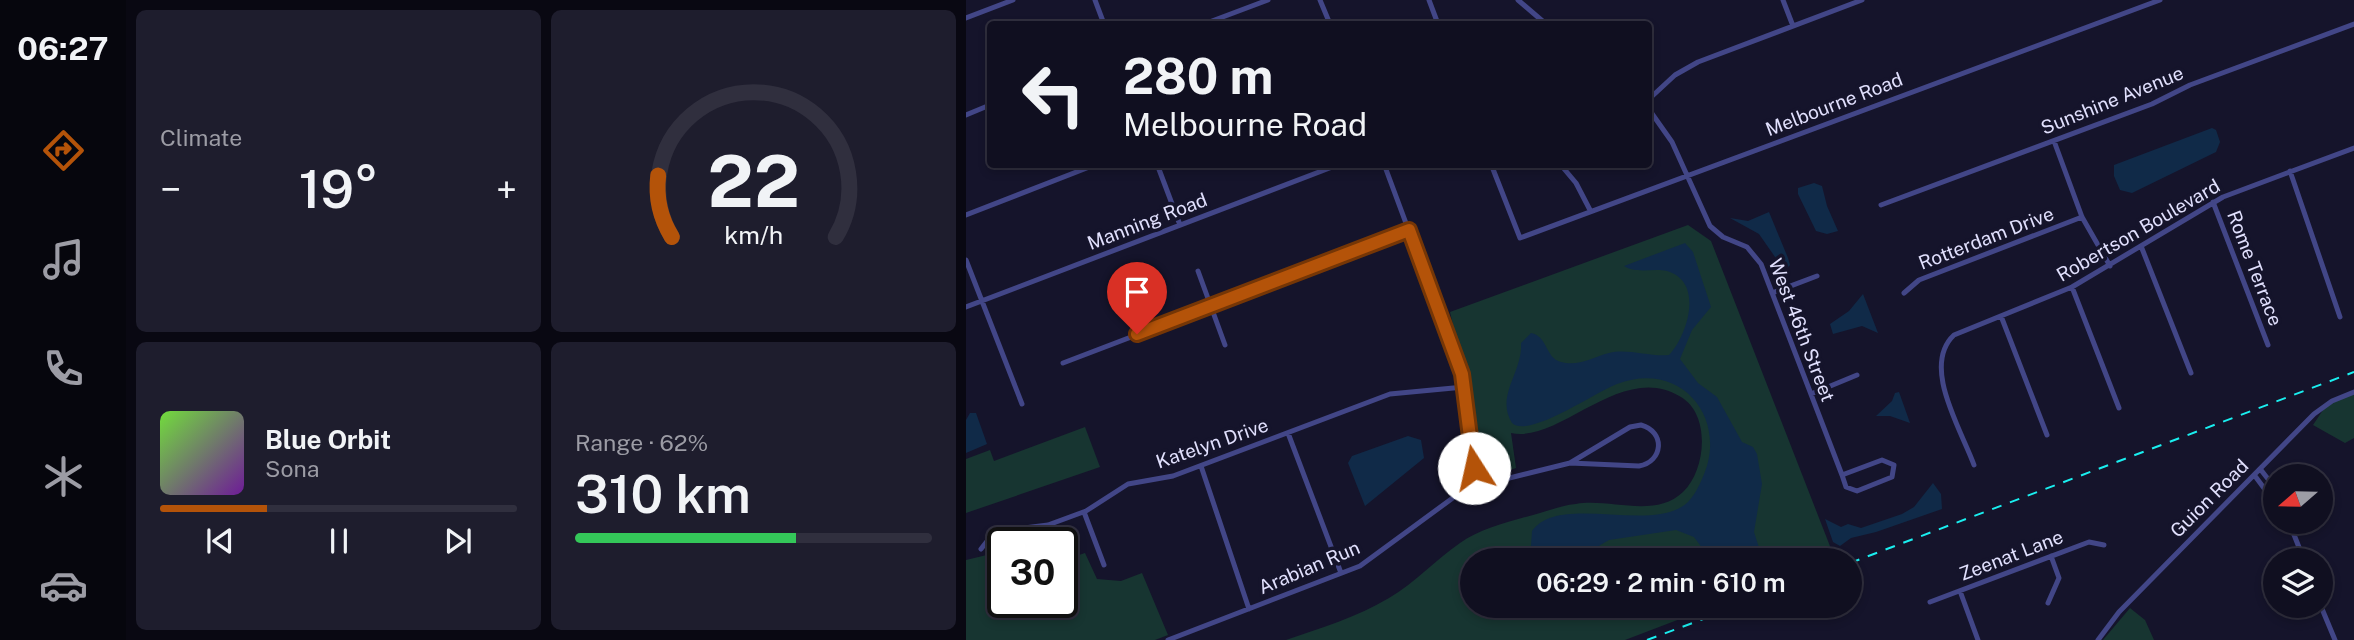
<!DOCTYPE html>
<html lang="en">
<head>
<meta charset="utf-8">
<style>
	:root { --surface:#100f20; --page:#1e1d2d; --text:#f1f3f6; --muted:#9c9ca5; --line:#302f3e; --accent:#b45309 }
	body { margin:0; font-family:"Public Sans",sans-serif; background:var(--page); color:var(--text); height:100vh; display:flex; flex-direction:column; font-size:26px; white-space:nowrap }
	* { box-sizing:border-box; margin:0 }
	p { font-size:23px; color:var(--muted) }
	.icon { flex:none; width:38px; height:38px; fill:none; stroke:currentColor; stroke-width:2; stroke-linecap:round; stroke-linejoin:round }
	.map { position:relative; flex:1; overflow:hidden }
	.sheet { display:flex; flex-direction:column; gap:10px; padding:10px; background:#090812; width:840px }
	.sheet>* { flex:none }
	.guide { position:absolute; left:21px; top:21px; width:665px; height:147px; border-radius:7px; box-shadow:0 4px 10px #0003,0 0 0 2px var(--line); background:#100f20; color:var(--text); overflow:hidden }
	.needle { width:46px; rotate:250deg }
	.fabs { position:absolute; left:1297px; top:464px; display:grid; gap:14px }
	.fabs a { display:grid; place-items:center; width:70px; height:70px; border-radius:50%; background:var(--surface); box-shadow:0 4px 10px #0003,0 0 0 2px var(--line); font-size:35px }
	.speed { position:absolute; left:21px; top:527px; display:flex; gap:14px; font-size:35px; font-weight:700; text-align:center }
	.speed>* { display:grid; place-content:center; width:91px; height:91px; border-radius:50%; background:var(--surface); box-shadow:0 4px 10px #0003,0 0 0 2px var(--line); line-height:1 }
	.speed .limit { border:4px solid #111; border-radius:10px; background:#fff; color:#111 }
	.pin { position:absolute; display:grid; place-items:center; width:60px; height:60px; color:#fff; margin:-72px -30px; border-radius:50% 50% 50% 0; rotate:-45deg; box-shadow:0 0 7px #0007 }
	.pin .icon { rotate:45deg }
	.me { position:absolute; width:77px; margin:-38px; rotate:350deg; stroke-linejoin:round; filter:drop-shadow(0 0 5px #0008) }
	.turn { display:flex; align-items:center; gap:24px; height:147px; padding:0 21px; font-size:32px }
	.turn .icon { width:91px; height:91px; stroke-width:2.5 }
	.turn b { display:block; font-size:49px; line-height:60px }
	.big { font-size:52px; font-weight:600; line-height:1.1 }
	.sheet .tile { flex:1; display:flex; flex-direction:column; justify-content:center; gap:10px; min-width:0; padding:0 24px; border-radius:10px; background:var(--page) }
	.sheet .dial { align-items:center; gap:0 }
	.dial svg { height:182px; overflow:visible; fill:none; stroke:var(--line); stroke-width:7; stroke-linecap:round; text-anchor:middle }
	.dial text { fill:var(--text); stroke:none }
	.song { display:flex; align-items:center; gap:21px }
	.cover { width:84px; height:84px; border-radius:10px; background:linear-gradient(135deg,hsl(100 70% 55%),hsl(280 70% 35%)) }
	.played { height:7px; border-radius:4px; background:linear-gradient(90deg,var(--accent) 30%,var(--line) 30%) }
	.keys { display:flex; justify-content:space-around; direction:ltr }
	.heat { display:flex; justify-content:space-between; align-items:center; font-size:38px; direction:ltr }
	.charge { height:10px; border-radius:5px; background:linear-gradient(90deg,#34c759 62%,var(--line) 0) }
	.sheet .tiles { flex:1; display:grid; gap:10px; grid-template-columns:repeat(2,1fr) }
	.trip { position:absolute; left:494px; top:548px; width:402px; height:70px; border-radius:35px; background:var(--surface); box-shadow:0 4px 10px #0003,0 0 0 2px var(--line); font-weight:600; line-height:70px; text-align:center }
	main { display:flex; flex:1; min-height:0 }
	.menu { display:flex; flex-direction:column; width:126px; justify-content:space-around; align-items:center; background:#06060d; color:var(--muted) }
	.menu .icon { width:49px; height:49px }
	.menu .on { color:var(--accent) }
	.menu b { font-size:32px; color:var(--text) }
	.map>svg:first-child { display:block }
	.green { fill:#173531; fill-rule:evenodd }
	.water { fill:#102a48 }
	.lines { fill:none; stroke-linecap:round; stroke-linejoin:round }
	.minor { stroke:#424687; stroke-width:5 }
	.rail { stroke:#1aeeef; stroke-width:2; stroke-dasharray:10 9; stroke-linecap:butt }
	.route-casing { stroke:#753606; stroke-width:18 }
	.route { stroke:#b45309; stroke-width:12 }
	.labels { text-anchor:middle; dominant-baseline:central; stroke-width:7; stroke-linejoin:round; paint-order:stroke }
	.street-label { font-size:19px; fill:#e1e0fd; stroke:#15142b }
</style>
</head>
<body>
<main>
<nav class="menu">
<b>06:27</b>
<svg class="icon on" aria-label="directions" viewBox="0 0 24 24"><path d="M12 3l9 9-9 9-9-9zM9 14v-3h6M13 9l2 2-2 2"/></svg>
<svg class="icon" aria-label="music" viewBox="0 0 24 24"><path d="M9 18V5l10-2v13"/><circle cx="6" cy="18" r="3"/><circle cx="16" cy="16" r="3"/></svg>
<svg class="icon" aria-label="phone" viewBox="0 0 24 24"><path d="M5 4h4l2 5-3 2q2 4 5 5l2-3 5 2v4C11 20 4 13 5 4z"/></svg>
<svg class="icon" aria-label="climate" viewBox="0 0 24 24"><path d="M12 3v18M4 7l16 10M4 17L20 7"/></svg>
<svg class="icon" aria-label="car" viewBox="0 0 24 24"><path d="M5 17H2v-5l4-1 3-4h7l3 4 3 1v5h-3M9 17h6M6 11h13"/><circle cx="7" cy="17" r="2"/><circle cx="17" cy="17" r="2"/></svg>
</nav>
<section class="sheet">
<div class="tiles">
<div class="tile"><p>Climate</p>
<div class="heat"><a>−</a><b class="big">19°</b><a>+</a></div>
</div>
<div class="tile dial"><svg viewBox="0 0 100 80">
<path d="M14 69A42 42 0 1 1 86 69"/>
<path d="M14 69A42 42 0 0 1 8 42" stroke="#b45309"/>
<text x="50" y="56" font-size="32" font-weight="700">22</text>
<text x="50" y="72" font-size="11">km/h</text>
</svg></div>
<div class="tile">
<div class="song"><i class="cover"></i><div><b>Blue Orbit</b><p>Sona</p></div></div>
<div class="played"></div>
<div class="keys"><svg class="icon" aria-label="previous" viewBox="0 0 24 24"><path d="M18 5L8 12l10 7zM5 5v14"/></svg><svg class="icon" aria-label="pause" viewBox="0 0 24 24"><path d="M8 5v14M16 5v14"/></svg><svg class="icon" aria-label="next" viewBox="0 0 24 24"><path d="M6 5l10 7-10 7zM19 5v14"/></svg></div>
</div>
<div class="tile"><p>Range · 62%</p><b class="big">310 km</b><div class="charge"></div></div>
</div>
</section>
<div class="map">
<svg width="1388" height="640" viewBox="0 0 1388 640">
	<rect width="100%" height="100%" fill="#15142b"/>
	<path class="green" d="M 722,225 L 745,241 L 869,559 L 506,560 L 506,606 L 748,606 L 659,640 L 320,640 C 355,628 391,617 423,598 C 449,583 469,560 494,543 C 515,528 549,520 574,513 C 585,510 598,505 610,504 C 644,498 689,519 717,492 C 740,470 745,415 715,397 C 656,360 594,444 545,433 L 550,468 L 517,479 L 510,423 L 484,312 Z
		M 1388,392 L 1388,438 L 1379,443 L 1347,425 L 1361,404 Z
		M 119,427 L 134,467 L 0,513 L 0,459 L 24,450 L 28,461 Z
		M 92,528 L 104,558 L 119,553 L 131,579 L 155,581 L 176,573 L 202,635 L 189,640 L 0,640 L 0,560 L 25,554 L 34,541 L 45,536 ZM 37,542 L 96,542 L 96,602 L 37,602 Z
		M 1164,608 L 1179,620 L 1188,640 L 1137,640 Z"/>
	<path class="water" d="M 1246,128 L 1250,130 L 1254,142 L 1250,152 L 1166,193 L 1154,190 L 1148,176 L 1148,165 Z
		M 848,183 L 856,186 L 861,206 L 872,231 L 861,234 L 850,231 L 832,194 L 832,188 Z
		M 803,212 L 822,258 L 824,265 L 821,268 L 816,267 L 793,234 L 764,218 L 782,221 Z
		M 719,243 L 727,252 L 745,307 L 726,330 L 714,359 L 732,383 L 751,397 L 776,442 L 787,447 L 791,454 L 796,484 L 788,532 L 797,560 L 745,560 L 728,537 L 710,530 L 643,540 L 631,547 L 622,560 L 564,560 L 566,531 C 593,492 687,535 722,502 C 728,496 733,486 736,479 C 764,420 716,359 651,384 C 631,391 563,439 546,423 C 529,396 557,372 555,343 L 565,333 C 582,336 579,358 595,362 C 612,367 627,357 643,353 C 661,348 684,357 703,355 C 721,336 739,282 701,271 C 687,268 670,274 658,266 Z
		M 897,294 L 912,333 L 896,326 L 867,334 L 864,324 L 883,311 Z
		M 933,392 L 944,423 L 924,416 L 910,416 L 926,401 L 929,393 Z
		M 4,413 L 10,413 L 21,444 L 0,453 L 0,420 Z
		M 442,436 L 455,440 L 458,458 L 399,506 L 382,463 L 386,456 Z
		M 967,483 L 975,494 L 976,509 L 910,532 L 885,538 L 874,546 L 867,542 L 859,519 L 875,527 L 882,524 L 895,528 L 936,514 L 948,507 Z"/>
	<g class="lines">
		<path class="minor" d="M 129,0 L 138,24
			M 354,0 L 364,24
			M 463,0 L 472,24
			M 552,0 L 580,24
			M 817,0 L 827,26
			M 0,18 L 47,0
			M 238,24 L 302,0
			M 682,100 L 709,75 L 732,62 L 896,0
			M 682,108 L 706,142 L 744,226 L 757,237 L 781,247 L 795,264 L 876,475
			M 0,115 L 24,105
			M 1088,141 L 1116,217 L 1144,266
			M 191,164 L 214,225
			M 418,164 L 496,374 L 503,443 L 512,485
			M 525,164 L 554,238 L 1194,0
			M 594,164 L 610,183 L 624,210
			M 1324,171 L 1374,317
			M 1247,202 L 1302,345
			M 915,205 L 1186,104 L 1224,85 L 1388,24
			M 0,215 L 131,164
			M 1175,246 L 1225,373
			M 0,260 L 56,404
			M 232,271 L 259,345
			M 1106,287 L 1153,408
			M 806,293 L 851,276
			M 938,293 L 953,280 L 1116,217
			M 0,307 L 374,164
			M 1035,316 L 1081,435
			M 97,363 L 443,231
			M 845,394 L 891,375
			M 675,425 C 700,432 697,462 673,466 L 604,463 L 664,427 Z
			M 322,433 L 375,573
			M 916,460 L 928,465 L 926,477 L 891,491 L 880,487 L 876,475 Z
			M 1008,465 C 995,429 955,366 988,335 L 1106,287 L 1257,197 L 1388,148
			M 235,466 L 283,609
			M 1295,470 L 1309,488
			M 1289,476 L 1309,503
			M 118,512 L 138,565
			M 1323,522 L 1338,560
			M 15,549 L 22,540 L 42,530 L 82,525 L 120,511 L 162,484 L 207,476 L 424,394 L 498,387
			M 994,591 L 1012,640
			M 964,602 L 1123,542 L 1138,545
			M 1082,603 L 1093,578 L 1085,556
			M 1354,604 L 1369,640
			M 202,640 L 394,566 L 499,489 L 604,463
			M 1132,640 L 1153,612 L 1348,414 L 1366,401 L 1388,392"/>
		<path class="rail" d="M 884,563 L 1388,372
			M 681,640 L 772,606"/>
	</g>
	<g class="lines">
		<g class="route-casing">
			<path id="route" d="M 171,334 L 443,230 L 496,374 L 508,468"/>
		</g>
		<use href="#route" class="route"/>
	</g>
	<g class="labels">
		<g class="street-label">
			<text transform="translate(1146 100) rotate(-22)">Sunshine Avenue</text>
			<text transform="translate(868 104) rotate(-21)">Melbourne Road</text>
			<text transform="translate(181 221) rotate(-21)">Manning Road</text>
			<text transform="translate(1172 230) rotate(-30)">Robertson Boulevard</text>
			<text transform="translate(1020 238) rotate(-21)">Rotterdam Drive</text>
			<text transform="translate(1289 268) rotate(69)">Rome Terrace</text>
			<text transform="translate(836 330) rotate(69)">West 46th Street</text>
			<text transform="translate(246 443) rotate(-19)">Katelyn Drive</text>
			<text transform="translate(1243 498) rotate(-45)">Guion Road</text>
			<text transform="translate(1045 555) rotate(-21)">Zeenat Lane</text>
			<text transform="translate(343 567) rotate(-23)">Arabian Run</text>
		</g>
	</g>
</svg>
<div class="fabs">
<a><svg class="needle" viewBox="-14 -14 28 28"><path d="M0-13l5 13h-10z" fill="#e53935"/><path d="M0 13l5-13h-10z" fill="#9c9ca5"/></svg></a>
<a><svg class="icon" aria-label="layers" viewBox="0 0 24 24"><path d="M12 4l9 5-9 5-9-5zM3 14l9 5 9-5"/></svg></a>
</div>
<div class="speed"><div class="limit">30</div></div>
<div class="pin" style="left:171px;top:334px;background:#d93025"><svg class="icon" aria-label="arrive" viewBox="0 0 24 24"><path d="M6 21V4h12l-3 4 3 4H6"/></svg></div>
<svg class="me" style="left:508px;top:468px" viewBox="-20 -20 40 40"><circle r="19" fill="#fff"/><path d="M0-13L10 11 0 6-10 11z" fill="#b45309"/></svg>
<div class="trip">06:29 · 2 min · 610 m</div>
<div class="guide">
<div class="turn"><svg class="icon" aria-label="left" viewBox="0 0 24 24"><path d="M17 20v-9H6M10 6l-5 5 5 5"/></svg><div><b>280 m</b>Melbourne Road</div></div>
</div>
</div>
</main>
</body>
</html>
